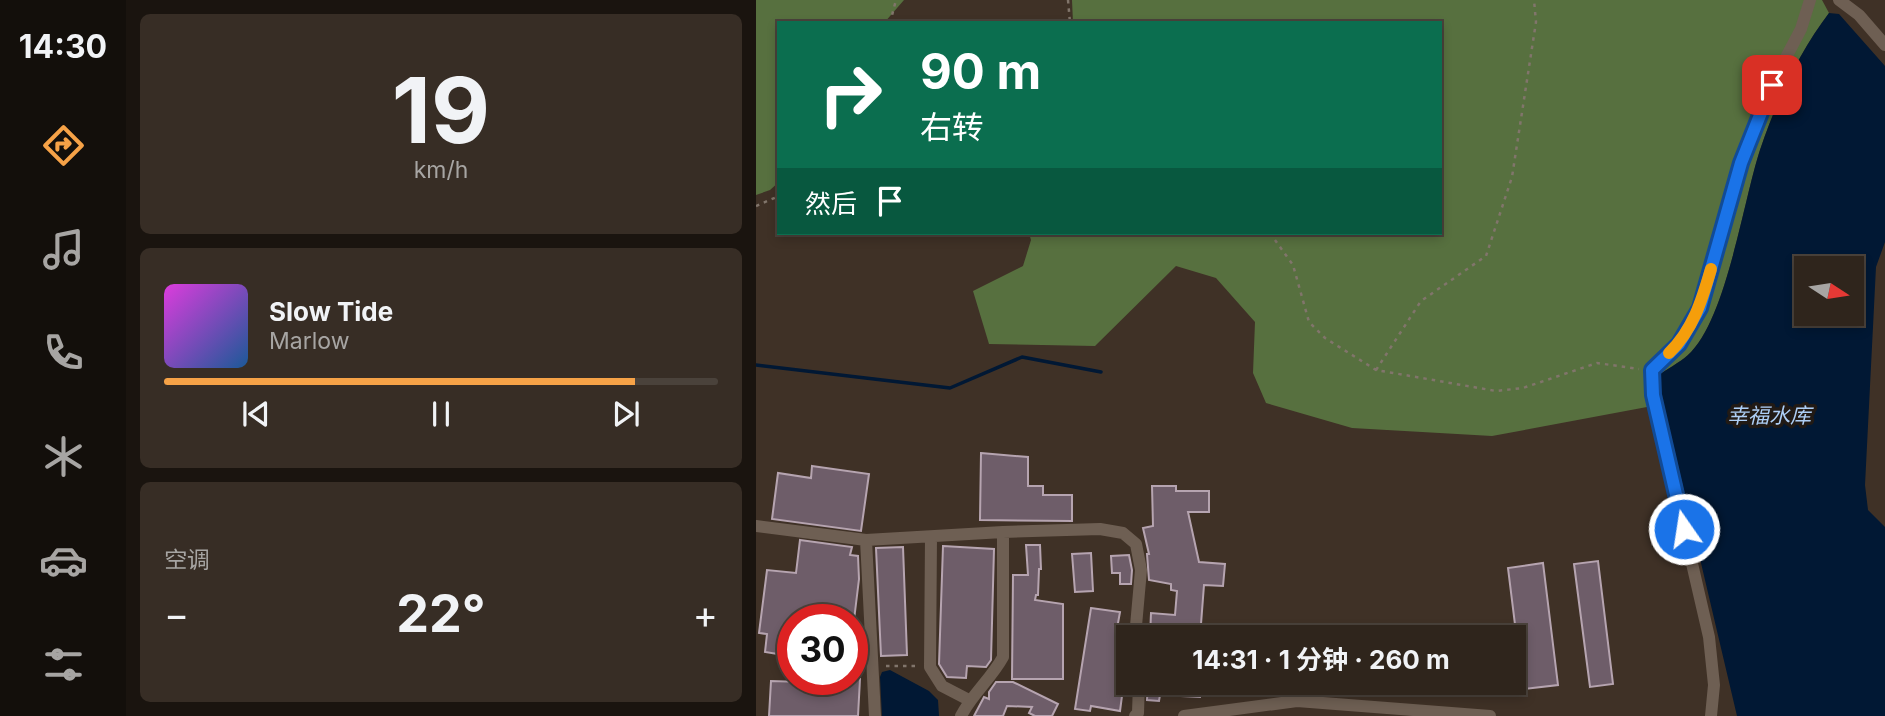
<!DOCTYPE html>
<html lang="zh">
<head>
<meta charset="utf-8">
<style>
	:root { --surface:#2f251c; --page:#372d25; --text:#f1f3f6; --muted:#a7a5a3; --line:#4a423b; --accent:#f6a247 }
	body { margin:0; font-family:Inter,"Noto Sans SC",sans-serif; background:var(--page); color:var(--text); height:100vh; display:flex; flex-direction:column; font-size:26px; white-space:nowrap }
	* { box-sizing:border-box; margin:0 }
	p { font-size:23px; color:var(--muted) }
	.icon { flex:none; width:38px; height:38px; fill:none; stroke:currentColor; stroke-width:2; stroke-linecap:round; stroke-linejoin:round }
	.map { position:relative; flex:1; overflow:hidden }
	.drawer { display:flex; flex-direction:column; gap:14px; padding:14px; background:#1a140f; width:630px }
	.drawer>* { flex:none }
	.banner { position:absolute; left:21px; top:21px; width:665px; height:214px; border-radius:0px; box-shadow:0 4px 10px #0003,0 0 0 2px var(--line); background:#0b6e4f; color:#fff; overflow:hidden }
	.needle { width:46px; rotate:102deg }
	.tools { position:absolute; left:1038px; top:256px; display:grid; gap:14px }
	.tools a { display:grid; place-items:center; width:70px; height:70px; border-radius:0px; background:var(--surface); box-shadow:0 4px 10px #0003,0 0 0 2px var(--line); font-size:35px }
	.speed { position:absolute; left:21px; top:604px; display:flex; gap:14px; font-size:35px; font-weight:700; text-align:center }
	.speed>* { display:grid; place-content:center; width:91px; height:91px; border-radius:50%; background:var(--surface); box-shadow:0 4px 10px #0003,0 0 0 2px var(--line); line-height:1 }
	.speed .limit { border:10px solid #d22; background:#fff; color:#111 }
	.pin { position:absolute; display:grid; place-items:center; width:60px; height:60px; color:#fff; margin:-30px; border-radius:14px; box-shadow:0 4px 10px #0006 }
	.me { position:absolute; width:77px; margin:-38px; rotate:347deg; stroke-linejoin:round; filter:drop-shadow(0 0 5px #0008) }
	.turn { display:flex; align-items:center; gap:24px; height:147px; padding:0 28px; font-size:32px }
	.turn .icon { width:91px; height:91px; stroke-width:2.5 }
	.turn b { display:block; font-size:49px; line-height:60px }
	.then { display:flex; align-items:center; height:66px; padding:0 28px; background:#0003; gap:14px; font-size:26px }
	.big { font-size:52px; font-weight:700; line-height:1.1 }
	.drawer .card { flex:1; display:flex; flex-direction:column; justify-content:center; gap:10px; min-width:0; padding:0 24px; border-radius:10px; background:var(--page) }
	.drawer .dial { align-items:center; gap:0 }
	.dial b { font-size:91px; line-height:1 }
	.song { display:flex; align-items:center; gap:21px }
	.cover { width:84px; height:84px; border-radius:10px; background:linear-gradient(135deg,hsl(300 70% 55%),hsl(210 70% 35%)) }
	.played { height:7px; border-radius:4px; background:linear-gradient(90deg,var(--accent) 85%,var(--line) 85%) }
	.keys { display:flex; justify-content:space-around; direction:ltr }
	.heat { display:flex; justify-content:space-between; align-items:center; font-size:38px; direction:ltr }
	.trip { position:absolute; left:360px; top:625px; width:410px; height:70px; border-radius:0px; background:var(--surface); box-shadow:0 4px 10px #0003,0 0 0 2px var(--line); font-weight:700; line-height:70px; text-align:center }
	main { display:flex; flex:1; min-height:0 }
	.tab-bar { display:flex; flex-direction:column; width:126px; justify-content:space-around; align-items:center; background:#130f0b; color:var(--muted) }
	.tab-bar .icon { width:49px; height:49px }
	.tab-bar .on { color:var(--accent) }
	.tab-bar b { font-size:32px; color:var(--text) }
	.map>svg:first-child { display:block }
	.forest { fill:#57703f }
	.water { fill:#011834; fill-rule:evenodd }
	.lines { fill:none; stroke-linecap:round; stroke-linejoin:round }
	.stream { stroke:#011834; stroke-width:3.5 }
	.building { fill:#6e5d69; stroke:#b6a4b0; stroke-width:2 }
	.path { stroke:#81756b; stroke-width:2.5; stroke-dasharray:3.5 5; stroke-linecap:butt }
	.minor { stroke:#6e5f53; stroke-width:12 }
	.route-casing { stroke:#114b97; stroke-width:18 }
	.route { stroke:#1a73e8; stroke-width:12 }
	.slow { stroke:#f59e0b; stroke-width:12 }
	.labels { text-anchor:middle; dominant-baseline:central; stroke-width:7; stroke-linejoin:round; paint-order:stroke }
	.water-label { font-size:21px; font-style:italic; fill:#aecff6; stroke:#211a15 }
</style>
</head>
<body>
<main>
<nav class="tab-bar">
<b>14:30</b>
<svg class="icon on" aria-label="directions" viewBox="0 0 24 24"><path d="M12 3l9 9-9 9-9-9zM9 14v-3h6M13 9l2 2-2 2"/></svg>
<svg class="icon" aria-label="music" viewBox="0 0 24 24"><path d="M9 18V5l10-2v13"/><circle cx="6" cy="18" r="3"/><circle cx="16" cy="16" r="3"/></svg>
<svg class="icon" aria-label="phone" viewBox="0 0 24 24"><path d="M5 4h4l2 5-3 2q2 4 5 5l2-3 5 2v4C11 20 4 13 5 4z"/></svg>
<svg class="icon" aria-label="climate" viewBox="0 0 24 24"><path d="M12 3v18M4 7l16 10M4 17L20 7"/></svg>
<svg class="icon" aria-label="car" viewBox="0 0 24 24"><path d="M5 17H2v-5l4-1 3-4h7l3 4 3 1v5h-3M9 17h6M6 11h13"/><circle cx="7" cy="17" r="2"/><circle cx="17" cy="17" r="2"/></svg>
<svg class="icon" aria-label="filters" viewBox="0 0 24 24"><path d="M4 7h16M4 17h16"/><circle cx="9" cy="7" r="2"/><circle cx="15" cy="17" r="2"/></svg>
</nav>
<section class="drawer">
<div class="card dial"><b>19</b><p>km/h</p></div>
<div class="card">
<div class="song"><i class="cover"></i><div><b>Slow Tide</b><p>Marlow</p></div></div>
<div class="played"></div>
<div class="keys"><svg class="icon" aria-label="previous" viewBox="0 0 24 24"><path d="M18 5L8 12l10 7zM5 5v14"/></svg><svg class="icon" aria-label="pause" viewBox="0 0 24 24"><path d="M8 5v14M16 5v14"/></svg><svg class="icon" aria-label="next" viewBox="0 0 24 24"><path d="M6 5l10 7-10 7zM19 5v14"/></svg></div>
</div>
<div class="card"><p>空调</p>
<div class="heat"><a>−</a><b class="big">22°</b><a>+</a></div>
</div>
</section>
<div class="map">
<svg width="1129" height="716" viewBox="0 0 1129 716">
	<rect width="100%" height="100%" fill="#3f3126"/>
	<path class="forest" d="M 0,0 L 148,0 L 128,23 L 23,23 L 23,182 L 14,190 L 0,195 Z
		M 316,0 L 1066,0 L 1073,13 C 1042,54 1020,102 1004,150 C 987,202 970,321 932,355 C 923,363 911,369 901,376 L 907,404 L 736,436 L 596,428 L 510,403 L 497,373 L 499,322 L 460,278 L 420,266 L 339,346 L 233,344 L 217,291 L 267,266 L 275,240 L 273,233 L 684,233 L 684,23 L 317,23 Z"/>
	<path class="water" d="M 1073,13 L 1083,14 L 1129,66 L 1129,242 L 1120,267 L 1109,485 L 1112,510 L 1129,527 L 1129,716 L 981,716 L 901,376 C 911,369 923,363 932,355 C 970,321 987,202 1004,150 C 1020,102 1042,54 1073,13 ZM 1050,268 L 1096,268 L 1096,313 L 1050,313 Z
		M 134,670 L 173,691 L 182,700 L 183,716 L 126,716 L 124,677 L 126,672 Z"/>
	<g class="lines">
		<path class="stream" d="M 0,365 L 194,388 L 266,357 L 345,372"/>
	</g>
	<path class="building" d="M 225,453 L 272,457 L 272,486 L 287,486 L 287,495 L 316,495 L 316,521 L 224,520 Z
		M 56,466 L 113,474 L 105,531 L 16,519 L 22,473 L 55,478 Z
		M 396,486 L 420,486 L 420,491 L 453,491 L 453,512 L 432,512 L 443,562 L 469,564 L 467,586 L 448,585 L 444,637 L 394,637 L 395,613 L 419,615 L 421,591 L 415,590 L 415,584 L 393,580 L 391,554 L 393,554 L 387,528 L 397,526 Z
		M 44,540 L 96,547 L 94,555 L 102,556 L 103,579 L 98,620 L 37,620 L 37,626 L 31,625 L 28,655 L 9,652 L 11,634 L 3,633 L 11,570 L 40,573 Z
		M 270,545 L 284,545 L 285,569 L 283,569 L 282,595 L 280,595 L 279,600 L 307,604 L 307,679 L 256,679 L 257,575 L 272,575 Z
		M 187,546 L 238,549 L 235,660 L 230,667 L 211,666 L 210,678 L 191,677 L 183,664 Z
		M 147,547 L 151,655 L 125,656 L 120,548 Z
		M 335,553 L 337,591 L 319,592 L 316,554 Z
		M 373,555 L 376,570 L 375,584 L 364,584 L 364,573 L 356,573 L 355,556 Z
		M 842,561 L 857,684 L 834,687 L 818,564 Z
		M 787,563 L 802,685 L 767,689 L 752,568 Z
		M 335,608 L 364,612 L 360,634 L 370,635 L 373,643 L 364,711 L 335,706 L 334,711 L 319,709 Z
		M 46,679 L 104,679 L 102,716 L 13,716 L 15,681 L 46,682 Z
		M 240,682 L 257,682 L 302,704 L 296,716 L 279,716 L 273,713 L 276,707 L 251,706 L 247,716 L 218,716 L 228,697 L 233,699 L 233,692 Z
		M 392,682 L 445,682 L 444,697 L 404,695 L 403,701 L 391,700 Z"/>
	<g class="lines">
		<path class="path" d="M 312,0 L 314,23
			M 134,23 L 140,0
			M 0,206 L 23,196
			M 329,233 L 341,236 L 348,233
			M 514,233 L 537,265 L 553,322 L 569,338 L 620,370 L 740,391 L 767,388 L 841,363 L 883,369
			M 620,370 L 665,301 L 730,256 L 756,177 L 780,22 L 778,0
			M 130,666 L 162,666"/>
		<path class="minor" d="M 1083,0 L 1103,15 L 1129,45
			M 0,526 L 110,540
			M 175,537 L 174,667 L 186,686 L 213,700
			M 119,716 L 110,540 L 247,532 L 344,529 L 367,533 L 380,544 L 385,570 L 379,637
			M 205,716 C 216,694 235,679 247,657 L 247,532
			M 379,716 L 382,713 L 383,682
			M 428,716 L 541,701 L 734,716
			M 955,716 L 958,685 L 953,637 L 897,395 L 896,370 L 923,344 L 944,308 L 985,163 L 1016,84 L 1045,29 L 1054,0"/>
	</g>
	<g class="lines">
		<g class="route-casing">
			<path id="route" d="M 928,529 L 897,395 L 896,370 L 923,344 L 944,308 L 985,163 L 1016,85"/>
		</g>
		<use href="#route" class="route"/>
		<path class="slow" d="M 913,353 C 937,330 946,300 955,269"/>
	</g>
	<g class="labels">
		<g class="water-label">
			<text x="1013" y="415">幸福水库</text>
		</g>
	</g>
</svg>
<div class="tools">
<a><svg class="needle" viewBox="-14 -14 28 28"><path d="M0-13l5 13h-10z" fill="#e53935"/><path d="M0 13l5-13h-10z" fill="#a7a5a3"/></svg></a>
</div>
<div class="speed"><div class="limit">30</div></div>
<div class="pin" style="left:1016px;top:85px;background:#d93025"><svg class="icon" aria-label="arrive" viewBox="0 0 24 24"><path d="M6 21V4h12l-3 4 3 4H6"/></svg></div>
<svg class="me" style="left:928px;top:529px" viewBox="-20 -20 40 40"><circle r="17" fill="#1a73e8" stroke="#fff" stroke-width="3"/><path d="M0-11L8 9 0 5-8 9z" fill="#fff"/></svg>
<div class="trip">14:31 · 1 分钟 · 260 m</div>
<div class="banner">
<div class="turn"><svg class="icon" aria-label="right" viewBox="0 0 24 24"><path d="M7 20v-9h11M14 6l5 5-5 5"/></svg><div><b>90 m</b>右转</div></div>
<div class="then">然后<svg class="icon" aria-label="arrive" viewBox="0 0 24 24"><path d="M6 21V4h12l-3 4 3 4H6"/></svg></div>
</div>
</div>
</main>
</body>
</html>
